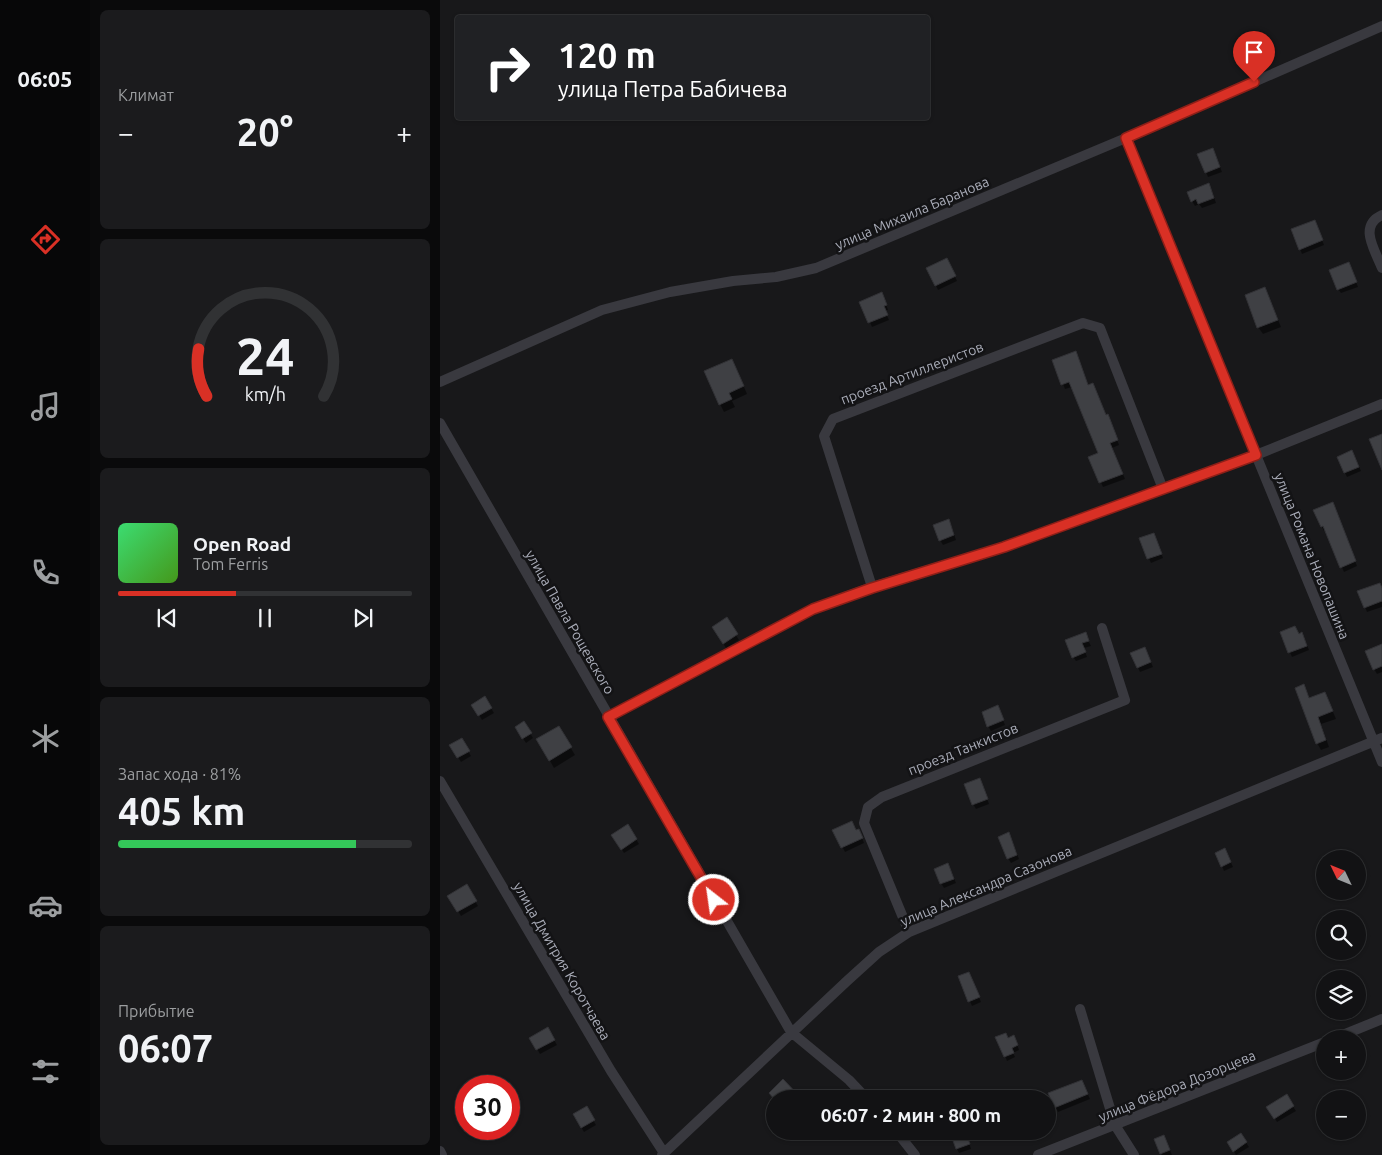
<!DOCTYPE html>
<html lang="ru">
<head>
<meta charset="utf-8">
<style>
	:root { --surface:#121214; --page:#1b1b1d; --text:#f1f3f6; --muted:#9c9ea0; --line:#313234; --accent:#d93025 }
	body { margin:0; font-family:Ubuntu,sans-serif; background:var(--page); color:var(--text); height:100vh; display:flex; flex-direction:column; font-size:19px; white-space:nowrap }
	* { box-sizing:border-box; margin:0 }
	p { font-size:16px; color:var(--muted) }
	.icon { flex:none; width:28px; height:28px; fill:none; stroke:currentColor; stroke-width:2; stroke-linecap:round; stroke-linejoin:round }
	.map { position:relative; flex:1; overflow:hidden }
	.drawer { display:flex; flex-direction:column; gap:10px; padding:10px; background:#0a0a0b; width:350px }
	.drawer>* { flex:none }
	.guide { position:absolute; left:15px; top:15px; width:475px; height:105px; border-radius:5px; box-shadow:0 1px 4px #0004,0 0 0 1px var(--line); background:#202124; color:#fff; overflow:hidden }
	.needle { width:32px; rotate:313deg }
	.buttons { position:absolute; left:876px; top:850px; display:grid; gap:10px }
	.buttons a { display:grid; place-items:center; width:50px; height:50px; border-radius:50%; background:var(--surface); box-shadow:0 1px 4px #0004,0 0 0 1px var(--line); font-size:25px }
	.speed { position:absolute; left:15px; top:1075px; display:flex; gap:10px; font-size:25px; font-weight:700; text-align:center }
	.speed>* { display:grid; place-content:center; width:65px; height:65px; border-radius:50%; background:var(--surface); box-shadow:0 1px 4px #0004,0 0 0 1px var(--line); line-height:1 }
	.speed .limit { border:8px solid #d22; background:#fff; color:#111 }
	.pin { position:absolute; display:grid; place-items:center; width:42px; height:42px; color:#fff; margin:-51px -21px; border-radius:50% 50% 50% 0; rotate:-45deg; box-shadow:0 0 5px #0007 }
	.pin .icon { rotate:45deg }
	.me { position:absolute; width:55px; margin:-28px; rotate:330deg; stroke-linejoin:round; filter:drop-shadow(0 0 4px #0008) }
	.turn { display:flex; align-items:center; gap:18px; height:105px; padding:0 20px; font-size:22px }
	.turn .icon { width:65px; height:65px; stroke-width:2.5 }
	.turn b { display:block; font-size:35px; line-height:42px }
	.big { font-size:38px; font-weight:600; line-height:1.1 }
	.drawer .tile { flex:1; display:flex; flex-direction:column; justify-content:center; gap:8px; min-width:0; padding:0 18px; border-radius:8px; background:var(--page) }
	.drawer .dial { align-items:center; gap:0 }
	.dial svg { height:130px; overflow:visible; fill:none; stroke:var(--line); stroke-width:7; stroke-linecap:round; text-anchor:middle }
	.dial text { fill:var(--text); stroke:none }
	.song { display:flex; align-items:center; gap:15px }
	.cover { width:60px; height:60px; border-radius:8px; background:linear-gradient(135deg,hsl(140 70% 55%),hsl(100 70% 35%)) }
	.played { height:5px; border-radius:2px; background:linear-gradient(90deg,var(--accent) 40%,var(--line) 40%) }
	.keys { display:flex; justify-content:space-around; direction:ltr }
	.heat { display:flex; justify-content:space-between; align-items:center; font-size:28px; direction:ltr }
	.charge { height:8px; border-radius:4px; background:linear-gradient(90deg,#34c759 81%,var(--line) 0) }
	.trip { position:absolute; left:326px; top:1090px; width:290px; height:50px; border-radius:25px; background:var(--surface); box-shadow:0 1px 4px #0004,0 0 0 1px var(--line); font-weight:600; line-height:50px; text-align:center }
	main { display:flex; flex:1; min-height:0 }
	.menu { display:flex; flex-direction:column; width:90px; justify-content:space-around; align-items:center; background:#070708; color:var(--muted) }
	.menu .icon { width:35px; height:35px }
	.menu .selected { color:var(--accent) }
	.menu b { font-size:22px; color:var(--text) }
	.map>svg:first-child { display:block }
	.shadow { fill:#0007 }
	.building { fill:#3f4044; stroke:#323236 }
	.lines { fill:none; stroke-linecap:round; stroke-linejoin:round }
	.minor { stroke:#39393f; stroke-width:10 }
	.route-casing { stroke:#8d1f18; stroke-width:12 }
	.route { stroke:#d93025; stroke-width:9 }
	.labels { text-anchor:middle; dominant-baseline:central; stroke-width:5; stroke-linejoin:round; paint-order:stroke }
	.street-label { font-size:14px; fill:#aaadb9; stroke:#131315 }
</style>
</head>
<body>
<main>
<nav class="menu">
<b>06:05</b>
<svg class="icon selected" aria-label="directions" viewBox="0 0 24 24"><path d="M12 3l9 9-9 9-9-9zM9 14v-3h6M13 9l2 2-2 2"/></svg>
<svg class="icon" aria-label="music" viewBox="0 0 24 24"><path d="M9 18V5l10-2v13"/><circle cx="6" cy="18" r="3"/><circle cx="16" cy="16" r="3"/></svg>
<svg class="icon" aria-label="phone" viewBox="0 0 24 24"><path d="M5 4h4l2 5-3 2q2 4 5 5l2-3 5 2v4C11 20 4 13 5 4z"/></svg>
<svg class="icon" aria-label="climate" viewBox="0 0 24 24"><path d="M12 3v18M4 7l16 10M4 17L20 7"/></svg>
<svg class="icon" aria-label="car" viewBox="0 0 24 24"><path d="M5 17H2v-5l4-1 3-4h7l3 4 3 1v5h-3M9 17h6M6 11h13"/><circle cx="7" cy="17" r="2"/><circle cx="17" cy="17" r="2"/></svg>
<svg class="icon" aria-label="filters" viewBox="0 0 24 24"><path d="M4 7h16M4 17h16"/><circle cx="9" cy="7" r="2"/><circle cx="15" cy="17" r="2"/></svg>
</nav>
<section class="drawer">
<div class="tile"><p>Климат</p>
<div class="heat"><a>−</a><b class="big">20°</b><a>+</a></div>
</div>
<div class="tile dial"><svg viewBox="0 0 100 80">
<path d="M14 69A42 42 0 1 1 86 69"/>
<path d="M14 69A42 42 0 0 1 9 40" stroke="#d93025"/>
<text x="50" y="56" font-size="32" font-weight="700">24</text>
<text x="50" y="72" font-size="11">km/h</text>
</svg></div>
<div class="tile">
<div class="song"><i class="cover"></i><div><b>Open Road</b><p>Tom Ferris</p></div></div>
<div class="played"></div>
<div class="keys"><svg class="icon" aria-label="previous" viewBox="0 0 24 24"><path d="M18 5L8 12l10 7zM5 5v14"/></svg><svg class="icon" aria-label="pause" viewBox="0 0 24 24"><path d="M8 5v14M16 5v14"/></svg><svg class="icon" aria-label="next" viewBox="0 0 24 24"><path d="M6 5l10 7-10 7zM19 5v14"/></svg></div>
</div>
<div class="tile"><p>Запас хода · 81%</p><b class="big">405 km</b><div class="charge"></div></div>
<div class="tile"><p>Прибытие</p><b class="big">06:07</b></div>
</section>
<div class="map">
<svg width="942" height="1155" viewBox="0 0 942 1155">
	<rect width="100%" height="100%" fill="#18181a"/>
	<path class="shadow" d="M 775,154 L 782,172 L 768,177 L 759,155 Z
		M 771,189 L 776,203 L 762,208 L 759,204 L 755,206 L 752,201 Z
		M 877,226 L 884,245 L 862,254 L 860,249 Z
		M 509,264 L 517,281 L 498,290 L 488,269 Z
		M 911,268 L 918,287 L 901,293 L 898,289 Z
		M 828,296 L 841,327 L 823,334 L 818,327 Z
		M 444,298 L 448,310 L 445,311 L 449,320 L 432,327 L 421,302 Z
		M 613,360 L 648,386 L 666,416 L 670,420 L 679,445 L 672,448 L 685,479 L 663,487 L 650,458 L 659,454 L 632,387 L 625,389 Z
		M 296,368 L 307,394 L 292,401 L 295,407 L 284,412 L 280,404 Z
		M 914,456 L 921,471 L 907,477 L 905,473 Z
		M 895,508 L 917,566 L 904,572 L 886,530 L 884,531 L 882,527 Z
		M 511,525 L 516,540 L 503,545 L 500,540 Z
		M 700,539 L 716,539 L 723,558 L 711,563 Z
		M 942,588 L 942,607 L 927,612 L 925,607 Z
		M 286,619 L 299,640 L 286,648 L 273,627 Z
		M 841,633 L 859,635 L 864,638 L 869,650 L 852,657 Z
		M 645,634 L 651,646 L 644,648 L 647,657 L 636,661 L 633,657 Z
		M 942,645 L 942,672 L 937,674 L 934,669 Z
		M 707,653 L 713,667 L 700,672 L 692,654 Z
		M 864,686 L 870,699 L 885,693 L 896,719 L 881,724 L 889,747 L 881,750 L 877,743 Z
		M 45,698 L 54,713 L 42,720 L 33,705 Z
		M 560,712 L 565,725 L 551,731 L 548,726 Z
		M 84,723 L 93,738 L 86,743 L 76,728 Z
		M 118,727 L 135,755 L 114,768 L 98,740 Z
		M 21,739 L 31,756 L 21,762 L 11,746 Z
		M 542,784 L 549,804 L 536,809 L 533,804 Z
		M 188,826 L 199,844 L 184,853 L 173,835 Z
		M 394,831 L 416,832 L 421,835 L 424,843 L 405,852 Z
		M 571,838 L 579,859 L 571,863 L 568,858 Z
		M 787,854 L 793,867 L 784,871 L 782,866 Z
		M 510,869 L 516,883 L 504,888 L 501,883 Z
		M 26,886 L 38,906 L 21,916 L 9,896 Z
		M 519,977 L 531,978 L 541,1002 L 532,1006 Z
		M 108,1029 L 117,1045 L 100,1054 L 91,1038 Z
		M 568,1039 L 576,1041 L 579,1050 L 573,1053 L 575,1057 L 567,1061 L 565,1056 Z
		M 644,1086 L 650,1099 L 618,1112 L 609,1094 Z
		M 846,1096 L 856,1111 L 837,1122 L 828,1107 Z
		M 146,1108 L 156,1125 L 144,1132 L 134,1115 Z
		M 801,1135 L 809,1147 L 796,1155 L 788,1142 Z
		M 528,1139 L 531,1149 L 519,1153 L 517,1149 Z
		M 716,1140 L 726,1141 L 732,1155 L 722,1155 Z"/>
	<path class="building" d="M 773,148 L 780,167 L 765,173 L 757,154 Z
		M 769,183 L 774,198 L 758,204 L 756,199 L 751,202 L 747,192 Z
		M 875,220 L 883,240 L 859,250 L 851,229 Z
		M 507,258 L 516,276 L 495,286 L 486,268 Z
		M 909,262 L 917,282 L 897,290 L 889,270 Z
		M 825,287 L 838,320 L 817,328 L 805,295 Z
		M 442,292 L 447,305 L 444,306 L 448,315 L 428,323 L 419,302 Z
		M 636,351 L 648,385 L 653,383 L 666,415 L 668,414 L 678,440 L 670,443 L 683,474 L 659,483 L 648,457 L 658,453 L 629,382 L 621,385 L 612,360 Z
		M 292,359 L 304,386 L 289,393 L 292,399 L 279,405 L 264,371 Z
		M 942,434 L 942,470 L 929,439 Z
		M 912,450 L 919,467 L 904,473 L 897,457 Z
		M 893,502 L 916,561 L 900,568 L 883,526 L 881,527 L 873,510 Z
		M 509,519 L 514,535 L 499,541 L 493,525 Z
		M 714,533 L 722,554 L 707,559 L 699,538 Z
		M 940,583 L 942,588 L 942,601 L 924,608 L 917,591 Z
		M 287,617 L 298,634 L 283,644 L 272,627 Z
		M 855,626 L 859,634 L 862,632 L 867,646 L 848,653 L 840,632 Z
		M 646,632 L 649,641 L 642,643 L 646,652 L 632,658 L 625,640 Z
		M 942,644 L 942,666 L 933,670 L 925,651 Z
		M 705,647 L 711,662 L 697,668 L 690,653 Z
		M 864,684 L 869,698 L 885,692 L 893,711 L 878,717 L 886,740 L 876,744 L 855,688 Z
		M 45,696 L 52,708 L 38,716 L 31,705 Z
		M 558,705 L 564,720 L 547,727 L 542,712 Z
		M 84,721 L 92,733 L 82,739 L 75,727 Z
		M 119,726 L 132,747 L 109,761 L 96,739 Z
		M 22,738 L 30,751 L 17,758 L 9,745 Z
		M 540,778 L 548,799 L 532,805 L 524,784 Z
		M 412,821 L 416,830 L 419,829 L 423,838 L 401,848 L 392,830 Z
		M 188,824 L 197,839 L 181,850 L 171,835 Z
		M 569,832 L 577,855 L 567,859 L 558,837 Z
		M 785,848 L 791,862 L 781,867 L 775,853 Z
		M 508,863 L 514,879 L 500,884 L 494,869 Z
		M 27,884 L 37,901 L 17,912 L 7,896 Z
		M 529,972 L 540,997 L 528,1002 L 518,976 Z
		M 108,1027 L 115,1040 L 96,1050 L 89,1038 Z
		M 566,1033 L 568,1038 L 574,1035 L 578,1045 L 572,1048 L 574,1053 L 564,1057 L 555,1037 Z
		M 343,1079 L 362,1099 L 334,1099 L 329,1093 Z
		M 642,1080 L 648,1094 L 614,1108 L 608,1093 Z
		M 847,1094 L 854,1106 L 834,1119 L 826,1107 Z
		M 147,1106 L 155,1120 L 141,1128 L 133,1114 Z
		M 526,1133 L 530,1144 L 516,1149 L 512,1138 Z
		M 801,1133 L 807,1142 L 793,1152 L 787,1142 Z
		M 724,1135 L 730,1150 L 720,1154 L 714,1139 Z"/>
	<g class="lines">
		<path class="minor" d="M 686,138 L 942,762
			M 942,215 C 918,226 935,250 942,268
			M 0,382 L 162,310 L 230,292 L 293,281 L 336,277 L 376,268 L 686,138 L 942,26
			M 0,423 L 351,1032 L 409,1080 L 427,1099
			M 432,587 L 384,436 L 393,419 L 643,323 L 660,328 L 723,489
			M 169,717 L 373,609 L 432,587 L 564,547 L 816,455 L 942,404
			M 0,781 L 171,1071 L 224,1153
			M 469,932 L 424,823 L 428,807 L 442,797 L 685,700 L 662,628
			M 640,1009 L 675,1125 L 694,1155
			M 893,1039 L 942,1019
			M 456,1131 L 475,1155
			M 0,1151 L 2,1155
			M 222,1155 L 407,981 L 439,952 L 469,932 L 942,738
			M 598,1155 L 885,1042"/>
	</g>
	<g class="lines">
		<g class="route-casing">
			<path id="route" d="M 274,900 L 168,717 L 373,609 L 432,588 L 564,547 L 816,455 L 686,138 L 814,82"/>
		</g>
		<use href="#route" class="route"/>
	</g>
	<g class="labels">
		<g class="street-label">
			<text transform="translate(472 213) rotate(-23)">улица Михаила Баранова</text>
			<text transform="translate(472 373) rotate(-21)">проезд Артиллеристов</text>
			<text transform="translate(872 556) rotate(68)">улица Романа Новопашина</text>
			<text transform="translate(130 622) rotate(60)">улица Павла Рощевского</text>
			<text transform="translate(523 749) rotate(-22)">проезд Танкистов</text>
			<text transform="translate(546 886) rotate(-23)">улица Александра Сазонова</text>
			<text transform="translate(122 961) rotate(60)">улица Дмитрия Коротчаева</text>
			<text transform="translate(737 1086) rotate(-22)">улица Фёдора Дозорцева</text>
		</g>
	</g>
</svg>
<div class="buttons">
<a><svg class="needle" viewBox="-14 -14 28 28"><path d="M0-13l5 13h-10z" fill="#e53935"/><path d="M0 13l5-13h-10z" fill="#9c9ea0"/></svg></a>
<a><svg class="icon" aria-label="search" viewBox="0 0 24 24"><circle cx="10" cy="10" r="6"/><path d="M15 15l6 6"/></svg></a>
<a><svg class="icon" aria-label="layers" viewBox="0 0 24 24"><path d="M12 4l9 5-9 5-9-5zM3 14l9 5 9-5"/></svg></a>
<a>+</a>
<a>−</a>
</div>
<div class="speed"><div class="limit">30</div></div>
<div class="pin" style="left:814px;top:82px;background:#d93025"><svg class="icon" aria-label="arrive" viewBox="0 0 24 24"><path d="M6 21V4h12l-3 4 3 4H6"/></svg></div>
<svg class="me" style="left:274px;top:900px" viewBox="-20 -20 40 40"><circle r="17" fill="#d93025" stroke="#fff" stroke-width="3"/><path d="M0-11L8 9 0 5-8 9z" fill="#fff"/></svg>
<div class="trip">06:07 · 2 мин · 800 m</div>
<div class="guide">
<div class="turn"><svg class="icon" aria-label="right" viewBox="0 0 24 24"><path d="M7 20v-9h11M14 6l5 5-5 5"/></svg><div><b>120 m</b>улица Петра Бабичева</div></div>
</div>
</div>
</main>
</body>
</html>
